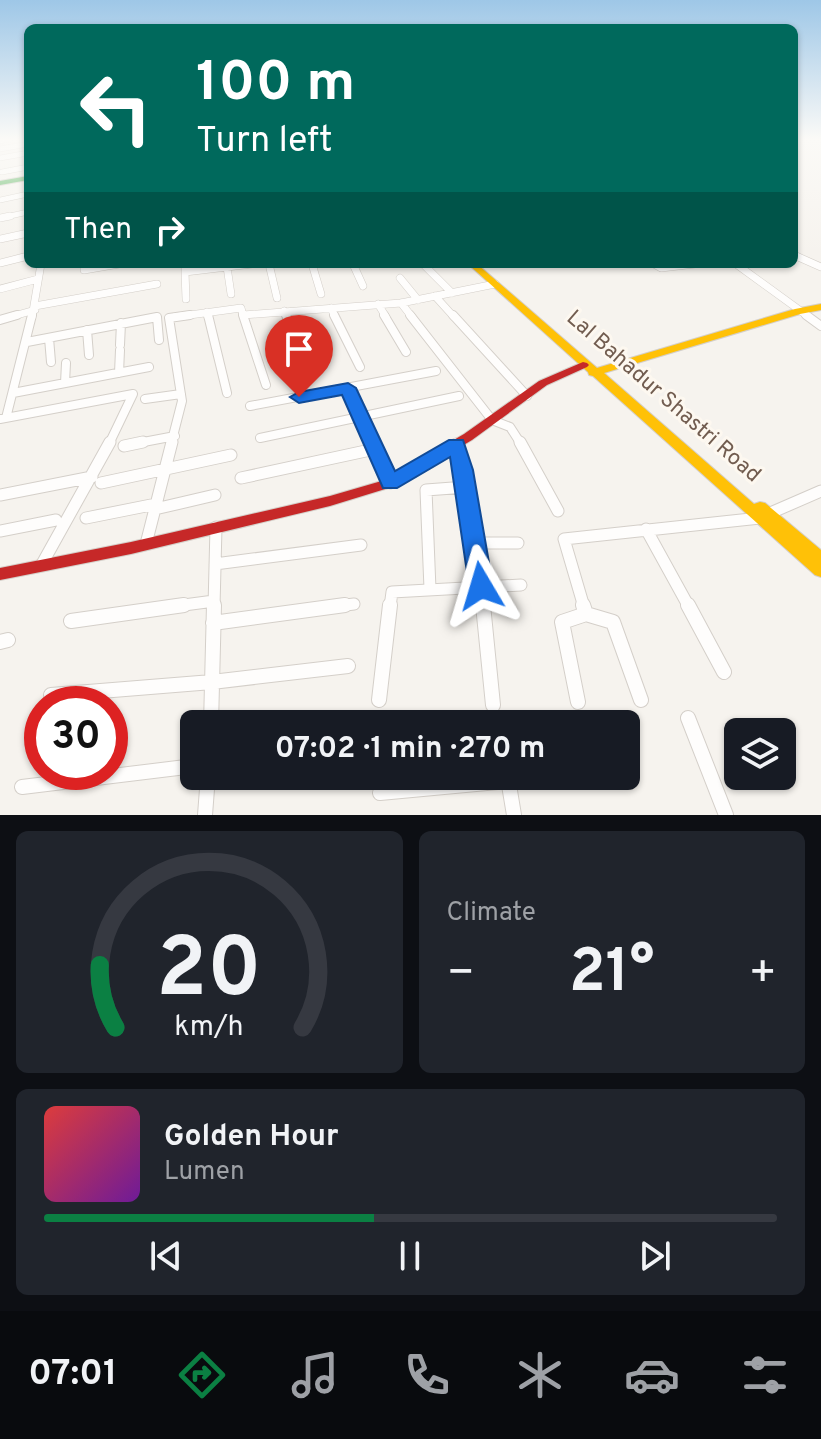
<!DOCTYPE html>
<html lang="en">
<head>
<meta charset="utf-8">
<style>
	:root { --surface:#171b24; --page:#20242c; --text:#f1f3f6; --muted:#9ea1a6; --line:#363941; --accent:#0b8043 }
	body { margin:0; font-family:Overpass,sans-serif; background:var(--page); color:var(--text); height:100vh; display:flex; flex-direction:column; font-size:30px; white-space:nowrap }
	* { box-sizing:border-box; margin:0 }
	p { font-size:26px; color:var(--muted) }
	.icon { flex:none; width:44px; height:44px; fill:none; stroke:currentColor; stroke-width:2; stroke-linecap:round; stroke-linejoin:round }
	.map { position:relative; height:815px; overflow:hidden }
	.sheet { display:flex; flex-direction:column; gap:16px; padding:16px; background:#0d0f14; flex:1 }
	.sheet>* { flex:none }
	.hud { position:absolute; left:24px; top:24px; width:774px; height:244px; border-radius:12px; box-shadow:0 2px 6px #0004; background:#00695c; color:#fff; overflow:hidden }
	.tools { position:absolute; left:724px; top:718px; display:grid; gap:16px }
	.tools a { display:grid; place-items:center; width:72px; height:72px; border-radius:12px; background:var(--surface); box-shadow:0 2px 6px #0004; font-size:40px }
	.speed { position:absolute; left:24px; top:686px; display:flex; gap:16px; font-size:40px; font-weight:700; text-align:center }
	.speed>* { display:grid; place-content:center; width:104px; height:104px; border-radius:50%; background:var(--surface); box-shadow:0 2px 6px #0004; line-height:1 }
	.speed .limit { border:12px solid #d22; background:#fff; color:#111 }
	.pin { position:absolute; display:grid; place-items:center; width:68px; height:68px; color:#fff; margin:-82px -34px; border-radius:50% 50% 50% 0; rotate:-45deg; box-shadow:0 0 8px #0007 }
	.pin .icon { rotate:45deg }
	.me { position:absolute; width:88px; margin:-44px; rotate:353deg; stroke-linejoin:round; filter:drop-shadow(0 0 6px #0008) }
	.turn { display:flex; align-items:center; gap:28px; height:168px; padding:0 40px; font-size:36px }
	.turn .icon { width:104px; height:104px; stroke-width:2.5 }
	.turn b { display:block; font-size:56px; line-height:68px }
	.then { display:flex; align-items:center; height:76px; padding:0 40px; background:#0003; gap:16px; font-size:30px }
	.big { font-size:60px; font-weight:700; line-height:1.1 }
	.sheet .widget { flex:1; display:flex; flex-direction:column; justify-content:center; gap:12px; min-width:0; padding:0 28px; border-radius:12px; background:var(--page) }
	.sheet .dial { align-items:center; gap:0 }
	.dial svg { height:208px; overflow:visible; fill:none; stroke:var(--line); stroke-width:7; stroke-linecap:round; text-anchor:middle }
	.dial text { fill:var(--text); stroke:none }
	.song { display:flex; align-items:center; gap:24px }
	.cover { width:96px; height:96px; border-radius:12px; background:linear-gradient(135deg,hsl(0 70% 55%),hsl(280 70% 35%)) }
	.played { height:8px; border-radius:4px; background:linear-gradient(90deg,var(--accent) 45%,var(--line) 45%) }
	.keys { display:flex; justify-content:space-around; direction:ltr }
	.heat { display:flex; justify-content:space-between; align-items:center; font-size:44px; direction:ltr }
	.sheet .tiles { flex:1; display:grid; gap:16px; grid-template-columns:1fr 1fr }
	.widget:last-child { grid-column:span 2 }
	.trip { position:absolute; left:180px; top:710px; width:460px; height:80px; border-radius:12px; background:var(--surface); box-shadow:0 2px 6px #0004; font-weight:700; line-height:80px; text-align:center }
	.tabs { display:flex; height:128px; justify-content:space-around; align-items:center; background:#090b0e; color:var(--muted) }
	.tabs .icon { width:56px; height:56px }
	.tabs .active { color:var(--accent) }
	.tabs b { font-size:36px; color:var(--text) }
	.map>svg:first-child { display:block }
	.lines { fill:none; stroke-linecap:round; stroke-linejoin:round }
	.street-far4-casing { stroke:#d4cfc9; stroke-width:6 }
	.street-far3-casing { stroke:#d4cfc9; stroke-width:8 }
	.street-far2-casing { stroke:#d4cfc9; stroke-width:10 }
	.street-far1-casing { stroke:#d4cfc9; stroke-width:13 }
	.street-casing { stroke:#d4cfc9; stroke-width:16 }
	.fast-casing { stroke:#d4cfc9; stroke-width:2 }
	.slow-casing { stroke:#d4cfc9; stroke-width:2 }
	.jam-casing { stroke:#d4cfc9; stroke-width:2 }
	.street-far4 { stroke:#fefdfc; stroke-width:5 }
	.street-far3 { stroke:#fefdfc; stroke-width:7 }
	.street-far2 { stroke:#fefdfc; stroke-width:8 }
	.street-far1 { stroke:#fefdfc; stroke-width:11 }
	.street { stroke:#fefdfc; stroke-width:14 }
	.fast { fill:#4caf50; fill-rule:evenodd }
	.slow { fill:#ffc107; fill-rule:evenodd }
	.jam { fill:#c62828; fill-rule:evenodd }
	.route { fill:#1a73e8; stroke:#114b97; stroke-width:2 }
	.labels { text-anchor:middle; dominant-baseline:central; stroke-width:6; stroke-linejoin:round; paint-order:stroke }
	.street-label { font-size:22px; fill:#725d50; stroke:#fdf8f0 }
</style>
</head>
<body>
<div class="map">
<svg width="821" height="815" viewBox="0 0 821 815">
	<rect width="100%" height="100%" fill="#f6f3ee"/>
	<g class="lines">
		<g class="street-far4-casing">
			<path id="street-far4" d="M 0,141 L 7,139
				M 0,149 L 28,144
				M 0,158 L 28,153
				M 2,172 L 28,167
				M 0,200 L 28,194
				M 1,218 L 28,212"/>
		</g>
		<g class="street-far3-casing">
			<path id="street-far3" d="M 0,218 L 10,216
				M 0,239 L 28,233
				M 794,255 L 821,267
				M 0,263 L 28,256
				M 84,264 L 84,270 L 119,264
				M 185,264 L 185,272 L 252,264
				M 269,264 L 277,298
				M 312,264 L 321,294
				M 353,264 L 363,286
				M 423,264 L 452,293
				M 654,264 L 661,268 L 695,264
				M 736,264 L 809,317
				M 227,267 L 231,294
				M 185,272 L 186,299
				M 400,278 L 418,300
				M 0,289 L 38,279
				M 435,296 L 454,317
				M 401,303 L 412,317
				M 378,304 L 386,317
				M 35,306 L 157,284
				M 331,308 L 335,317
				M 284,311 L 287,317
				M 207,312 L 208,317
				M 10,317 L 35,310
				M 32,317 L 41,264
				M 175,317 L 241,308 L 243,315 L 401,303 L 495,284"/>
		</g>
		<g class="street-far2-casing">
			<path id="street-far2" d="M 208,315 L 227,393
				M 243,315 L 266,385
				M 286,315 L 311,376
				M 334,315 L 360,367
				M 384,315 L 406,352
				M 410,315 L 492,420 L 510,427 L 521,444
				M 453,315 L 527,396
				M 806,315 L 821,326
				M 0,320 L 17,315
				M 87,330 L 89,355
				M 49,338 L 51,362
				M 27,342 L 157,317 L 159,340
				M 120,345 L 121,323
				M 119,373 L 120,350
				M 65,383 L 66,363
				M 348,388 L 373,444
				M 13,393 L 149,367
				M 145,399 L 181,394
				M 250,406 L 436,371
				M 6,418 L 32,315
				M 0,419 L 133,394 L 109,444
				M 260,438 L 459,396
				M 133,444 L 175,436
				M 171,444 L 182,401 L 169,318 L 190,315"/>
		</g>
		<g class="street-far1-casing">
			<path id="street-far1" d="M 372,442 L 390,483
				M 520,442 L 558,511
				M 456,444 L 476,543 L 483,607
				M 124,446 L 143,442
				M 241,478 L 375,449
				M 101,483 L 231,455
				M 0,495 L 92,477
				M 155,509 L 215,495
				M 768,514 L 821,491
				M 86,518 L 156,504
				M 646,529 L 689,607
				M 0,531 L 56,520
				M 476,543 L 518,543
				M 146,544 L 172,442
				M 42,564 L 110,442
				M 215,564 L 361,545
				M 430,589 L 426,490 L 466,487
				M 169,607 L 214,601
				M 214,607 L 216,527
				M 330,607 L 354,604
				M 390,607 L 392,592 L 521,585
				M 584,607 L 564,539 L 760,518"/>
		</g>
		<g class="street-casing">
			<path id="street" d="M 483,605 L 493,705
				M 583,605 L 586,614
				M 688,605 L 724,672
				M 71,621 L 184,605
				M 213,623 L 345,605
				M 0,642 L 8,640
				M 51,695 L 212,682 L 348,666
				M 379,700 L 390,605
				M 578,702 L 562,622 L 586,614 L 613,622 L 641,700
				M 688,718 L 726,815
				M 211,724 L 214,605
				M 508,779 L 514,815
				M 22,787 L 194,766
				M 380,793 L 508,781
				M 205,815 L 208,776"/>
		</g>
		<g class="fast-casing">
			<path id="fast" d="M 28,176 L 28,180 L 0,185 L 0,181 Z"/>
		</g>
		<g class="slow-casing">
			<path id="slow" d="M 468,264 L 477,264 L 597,368 L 795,309 L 821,304 L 821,310 L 800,314 L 604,373 L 754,504 L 760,502 L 765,503 L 821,550 L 821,577 L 815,575 L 593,376 L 589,375 L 588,372 Z"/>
		</g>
		<g class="jam-casing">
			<path id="jam" d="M 583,362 L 587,363 L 589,365 L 587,367 L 547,385 L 472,440 L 395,486 L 330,506 L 131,554 L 0,580 L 0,568 L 131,542 L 330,496 L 385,480 L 464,434 L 539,381 Z"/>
		</g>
		<use href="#street-far4" class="street-far4"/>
		<use href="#street-far3" class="street-far3"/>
		<use href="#street-far2" class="street-far2"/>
		<use href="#street-far1" class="street-far1"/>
		<use href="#street" class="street"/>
		<use href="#fast" class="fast"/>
		<use href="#slow" class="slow"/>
		<use href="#jam" class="jam"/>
	</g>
	<linearGradient id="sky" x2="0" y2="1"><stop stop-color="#9ec7e7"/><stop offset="0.55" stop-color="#fbfaf7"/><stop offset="1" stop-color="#fbfaf7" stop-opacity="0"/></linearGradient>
	<rect width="821" height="253" fill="url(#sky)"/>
	<path class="route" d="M 348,383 L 356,388 L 395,471 L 449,440 L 463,440 L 473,470 L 493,586 L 490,593 L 481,596 L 472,593 L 469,586 L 450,457 L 397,488 L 383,488 L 342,395 L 299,403 L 290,397 L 299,392 Z"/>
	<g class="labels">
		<g class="street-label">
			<text transform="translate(663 397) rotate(41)">Lal Bahadur Shastri Road</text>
		</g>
	</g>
</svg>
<div class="tools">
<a><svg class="icon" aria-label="layers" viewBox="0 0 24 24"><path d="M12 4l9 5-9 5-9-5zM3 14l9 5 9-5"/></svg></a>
</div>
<div class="speed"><div class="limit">30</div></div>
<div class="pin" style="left:299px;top:397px;background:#d93025"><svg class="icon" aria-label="arrive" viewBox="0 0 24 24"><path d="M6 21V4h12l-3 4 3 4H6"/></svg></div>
<svg class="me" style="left:481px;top:586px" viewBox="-20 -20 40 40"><path d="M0-17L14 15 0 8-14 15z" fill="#1a73e8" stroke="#fff" stroke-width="4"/></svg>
<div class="trip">07:02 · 1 min · 270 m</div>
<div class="hud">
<div class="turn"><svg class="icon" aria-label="left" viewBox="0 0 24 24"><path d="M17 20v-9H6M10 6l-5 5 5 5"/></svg><div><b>100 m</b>Turn left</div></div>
<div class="then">Then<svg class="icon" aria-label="right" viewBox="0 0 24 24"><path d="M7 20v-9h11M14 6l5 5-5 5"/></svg></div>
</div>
</div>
<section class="sheet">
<div class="tiles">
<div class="widget dial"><svg viewBox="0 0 100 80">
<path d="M14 69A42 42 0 1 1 86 69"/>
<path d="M14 69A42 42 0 0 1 8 45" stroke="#0b8043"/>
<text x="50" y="56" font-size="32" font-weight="700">20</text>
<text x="50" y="72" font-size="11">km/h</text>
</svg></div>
<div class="widget"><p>Climate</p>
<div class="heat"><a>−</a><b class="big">21°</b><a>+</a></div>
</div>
<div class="widget">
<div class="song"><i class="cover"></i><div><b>Golden Hour</b><p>Lumen</p></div></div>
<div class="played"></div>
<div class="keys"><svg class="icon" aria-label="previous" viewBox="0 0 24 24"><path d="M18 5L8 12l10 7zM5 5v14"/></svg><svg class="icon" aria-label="pause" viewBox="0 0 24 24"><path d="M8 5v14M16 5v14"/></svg><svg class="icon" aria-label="next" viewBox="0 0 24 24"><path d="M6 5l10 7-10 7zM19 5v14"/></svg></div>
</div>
</div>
</section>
<nav class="tabs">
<b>07:01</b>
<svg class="icon active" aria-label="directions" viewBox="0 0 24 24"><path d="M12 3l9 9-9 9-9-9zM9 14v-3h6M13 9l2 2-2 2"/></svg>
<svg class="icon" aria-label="music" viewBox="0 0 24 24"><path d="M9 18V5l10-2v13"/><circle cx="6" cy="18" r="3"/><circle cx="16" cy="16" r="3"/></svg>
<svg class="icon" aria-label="phone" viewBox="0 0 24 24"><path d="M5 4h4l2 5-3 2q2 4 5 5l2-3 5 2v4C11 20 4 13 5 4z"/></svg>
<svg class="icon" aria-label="climate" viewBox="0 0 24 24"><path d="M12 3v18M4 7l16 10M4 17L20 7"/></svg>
<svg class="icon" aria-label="car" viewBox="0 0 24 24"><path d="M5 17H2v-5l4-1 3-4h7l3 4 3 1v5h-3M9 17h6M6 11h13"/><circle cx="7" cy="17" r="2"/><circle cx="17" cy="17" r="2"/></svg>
<svg class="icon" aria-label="filters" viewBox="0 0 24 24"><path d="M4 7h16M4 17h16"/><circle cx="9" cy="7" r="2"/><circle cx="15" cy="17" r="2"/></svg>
</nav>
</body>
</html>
